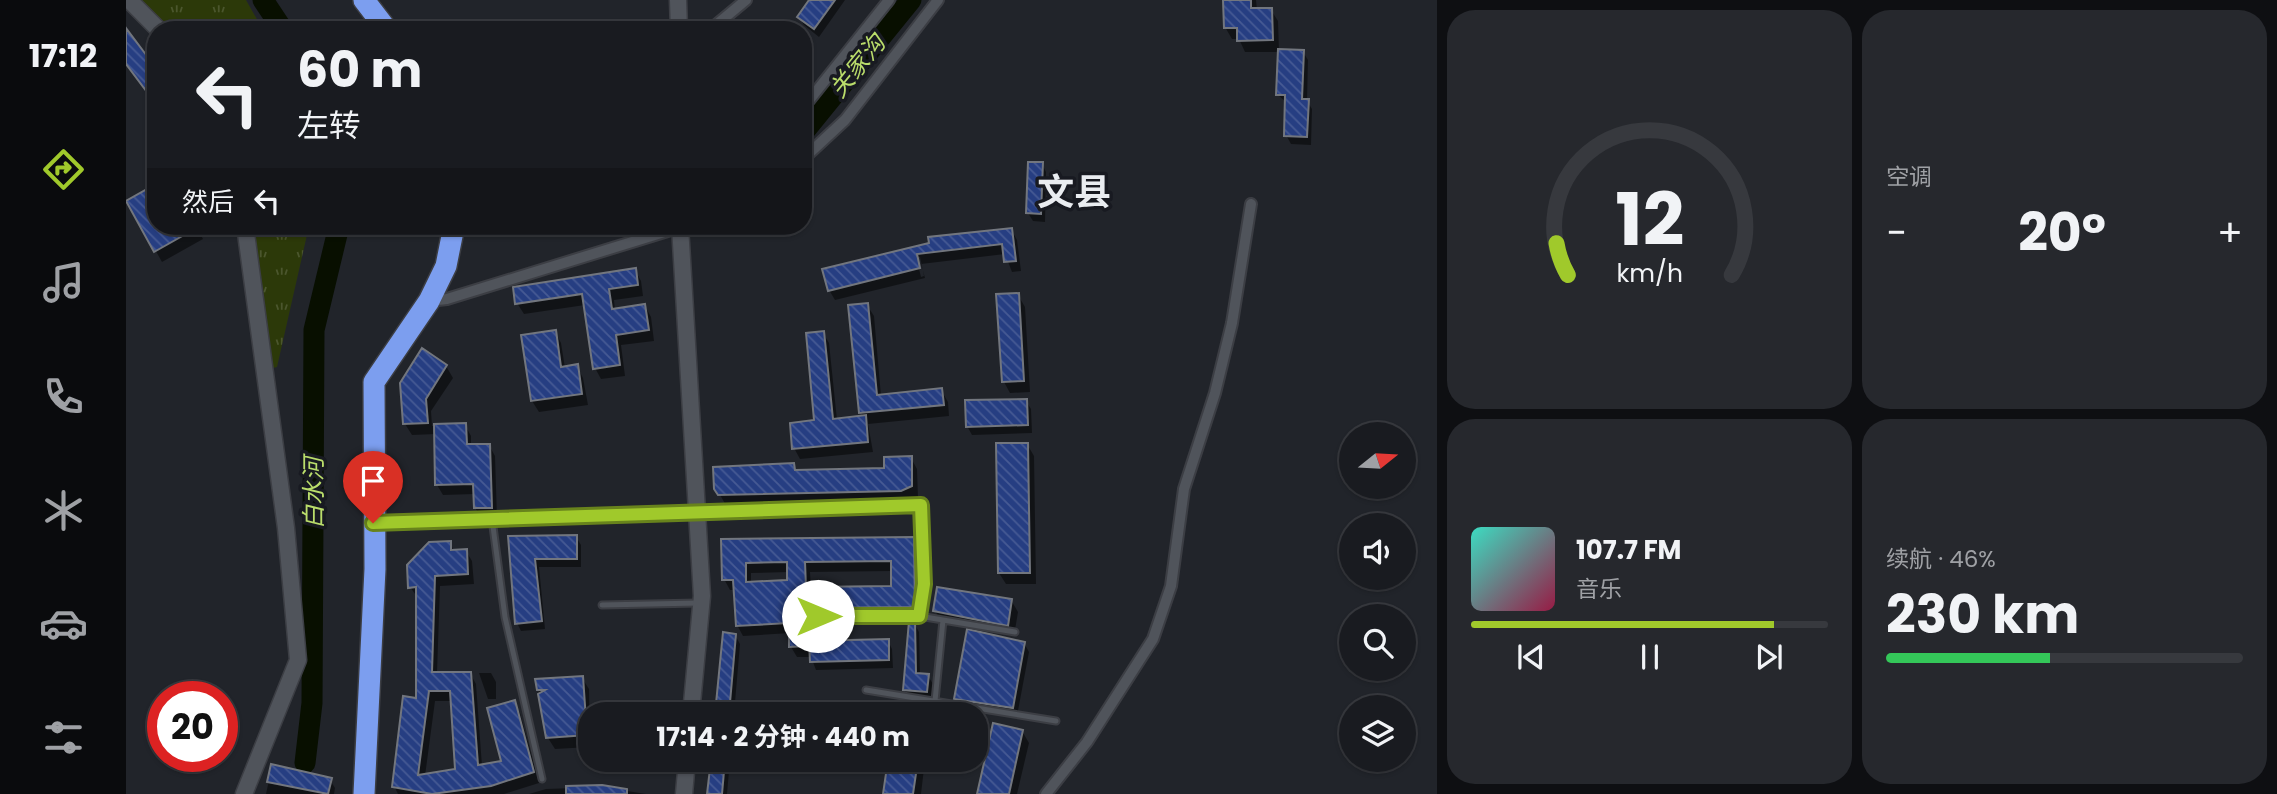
<!DOCTYPE html>
<html lang="zh">
<head>
<meta charset="utf-8">
<style>
	:root { --surface:#191b20; --page:#26282d; --text:#f1f3f6; --muted:#9fa1a5; --line:#37393e; --accent:#a0c92b }
	body { margin:0; font-family:Poppins,"Noto Sans SC",sans-serif; background:var(--page); color:var(--text); height:100vh; display:flex; flex-direction:column; font-size:26px; white-space:nowrap }
	* { box-sizing:border-box; margin:0 }
	p { font-size:23px; color:var(--muted) }
	.icon { flex:none; width:38px; height:38px; fill:none; stroke:currentColor; stroke-width:2; stroke-linecap:round; stroke-linejoin:round }
	.map { position:relative; flex:1; overflow:hidden }
	.panel { display:flex; flex-direction:column; gap:10px; padding:10px; background:#0e0f12; width:840px }
	.panel>* { flex:none }
	.hud { position:absolute; left:21px; top:21px; width:665px; height:214px; border-radius:28px; box-shadow:0 2px 5px #0004,0 0 0 2px var(--line); background:#191b20; color:var(--text); overflow:hidden }
	.needle { width:46px; rotate:72deg }
	.controls { position:absolute; left:1213px; top:422px; display:grid; gap:14px }
	.controls a { display:grid; place-items:center; width:77px; height:77px; border-radius:50%; background:var(--surface); box-shadow:0 2px 5px #0004,0 0 0 2px var(--line); font-size:35px }
	.speed { position:absolute; left:21px; top:681px; display:flex; gap:14px; font-size:35px; font-weight:700; text-align:center }
	.speed>* { display:grid; place-content:center; width:91px; height:91px; border-radius:50%; background:var(--surface); box-shadow:0 2px 5px #0004,0 0 0 2px var(--line); line-height:1 }
	.speed .limit { border:10px solid #d22; background:#fff; color:#111 }
	.pin { position:absolute; display:grid; place-items:center; width:60px; height:60px; color:#fff; margin:-72px -30px; border-radius:50% 50% 50% 0; rotate:-45deg; box-shadow:0 0 7px #0007 }
	.pin .icon { rotate:45deg }
	.me { position:absolute; width:77px; margin:-38px; rotate:90deg; stroke-linejoin:round; filter:drop-shadow(0 0 5px #0008) }
	.turn { display:flex; align-items:center; gap:24px; height:147px; padding:0 35px; font-size:32px }
	.turn .icon { width:91px; height:91px; stroke-width:2.5 }
	.turn b { display:block; font-size:49px; line-height:60px }
	.then { display:flex; align-items:center; height:66px; padding:0 35px; background:#0003; gap:14px; font-size:26px }
	.big { font-size:52px; font-weight:700; line-height:1.1 }
	.panel .card { flex:1; display:flex; flex-direction:column; justify-content:center; gap:10px; min-width:0; padding:0 24px; border-radius:28px; background:var(--page) }
	.panel .dial { align-items:center; gap:0 }
	.dial svg { height:182px; overflow:visible; fill:none; stroke:var(--line); stroke-width:7; stroke-linecap:round; text-anchor:middle }
	.dial text { fill:var(--text); stroke:none }
	.song { display:flex; align-items:center; gap:21px }
	.cover { width:84px; height:84px; border-radius:10px; background:linear-gradient(135deg,hsl(170 70% 55%),hsl(340 70% 35%)) }
	.played { height:7px; border-radius:4px; background:linear-gradient(90deg,var(--accent) 85%,var(--line) 85%) }
	.keys { display:flex; justify-content:space-around; direction:ltr }
	.heat { display:flex; justify-content:space-between; align-items:center; font-size:38px; direction:ltr }
	.charge { height:10px; border-radius:5px; background:linear-gradient(90deg,#34c759 46%,var(--line) 0) }
	.panel .tiles { flex:1; display:grid; gap:10px; grid-template-columns:repeat(2,1fr) }
	.trip { position:absolute; left:452px; top:702px; width:410px; height:70px; border-radius:28px; background:var(--surface); box-shadow:0 2px 5px #0004,0 0 0 2px var(--line); font-weight:700; line-height:70px; text-align:center }
	main { display:flex; flex:1; min-height:0 }
	.dock { display:flex; flex-direction:column; width:126px; justify-content:space-around; align-items:center; background:#0a0b0d; color:var(--muted) }
	.dock .icon { width:49px; height:49px }
	.dock .active { color:var(--accent) }
	.dock b { font-size:32px; color:var(--text) }
	.map>svg:first-child { display:block }
	.park { fill:url(#park-tufts) }
	.shadow { fill:#0007; fill-rule:evenodd }
	.lines { fill:none; stroke-linecap:round; stroke-linejoin:round }
	.river { stroke:#080f00; stroke-width:21 }
	.building { fill:url(#building-back-hatch); stroke:#72767e; stroke-width:2; fill-rule:evenodd }
	.lane-casing { stroke:#3c3e44; stroke-width:9 }
	.street-casing { stroke:#3c3e44; stroke-width:14 }
	.secondary-casing { stroke:#3c3e44; stroke-width:19 }
	.highway-casing { stroke:#3c3e44; stroke-width:24 }
	.lane { stroke:#50545b; stroke-width:5 }
	.street { stroke:#50545b; stroke-width:10 }
	.secondary { stroke:#50545b; stroke-width:16 }
	.highway { stroke:#7c9eef; stroke-width:21 }
	.route-casing { stroke:#68831c; stroke-width:18 }
	.route { stroke:#a0c92b; stroke-width:12 }
	.labels { text-anchor:middle; dominant-baseline:central; stroke-width:7; stroke-linejoin:round; paint-order:stroke }
	.water-label { font-size:24px; font-style:italic; fill:#badd6b; stroke:#181a21 }
	.town-label { font-size:37px; font-weight:bold; fill:#e9ecf0; stroke:#181a21 }
</style>
</head>
<body>
<main>
<nav class="dock">
<b>17:12</b>
<svg class="icon active" aria-label="directions" viewBox="0 0 24 24"><path d="M12 3l9 9-9 9-9-9zM9 14v-3h6M13 9l2 2-2 2"/></svg>
<svg class="icon" aria-label="music" viewBox="0 0 24 24"><path d="M9 18V5l10-2v13"/><circle cx="6" cy="18" r="3"/><circle cx="16" cy="16" r="3"/></svg>
<svg class="icon" aria-label="phone" viewBox="0 0 24 24"><path d="M5 4h4l2 5-3 2q2 4 5 5l2-3 5 2v4C11 20 4 13 5 4z"/></svg>
<svg class="icon" aria-label="climate" viewBox="0 0 24 24"><path d="M12 3v18M4 7l16 10M4 17L20 7"/></svg>
<svg class="icon" aria-label="car" viewBox="0 0 24 24"><path d="M5 17H2v-5l4-1 3-4h7l3 4 3 1v5h-3M9 17h6M6 11h13"/><circle cx="7" cy="17" r="2"/><circle cx="17" cy="17" r="2"/></svg>
<svg class="icon" aria-label="filters" viewBox="0 0 24 24"><path d="M4 7h16M4 17h16"/><circle cx="9" cy="7" r="2"/><circle cx="15" cy="17" r="2"/></svg>
</nav>
<div class="map">
<svg width="1311" height="794" viewBox="0 0 1311 794">
	<defs>
		<pattern id="park-tufts" width="24" height="20" patternUnits="userSpaceOnUse" patternTransform="scale(1.75)"><rect width="24" height="20" fill="#2c3909"/><path d="M3 7l-1-3M5 7V3M7 7l1-3M15 17l-1-3M17 17v-4M19 17l1-3" fill="none" stroke="#4b562d"/></pattern>
		<pattern id="building-back-hatch" width="6" height="6" patternUnits="userSpaceOnUse" patternTransform="scale(1.75)"><rect width="6" height="6" fill="#263e82"/><path d="M-1 5l2 2M0 0l6 6M5-1l2 2" fill="none" stroke="#465a94"/></pattern>
	</defs>
	<rect width="100%" height="100%" fill="#21242a"/>
	<path class="park" d="M 10,0 L 120,0 L 137,30 L 34,30 Z
		M 117,226 L 183,226 L 151,367 L 135,371 Z"/>
	<path class="shadow" d="M 685,0 L 719,0 L 693,37 L 678,25 L 673,17 Z
		M 1099,0 L 1130,0 L 1131,10 L 1145,10 L 1152,21 L 1153,51 L 1177,52 L 1182,60 L 1181,101 L 1186,109 L 1185,145 L 1165,144 L 1160,135 L 1161,103 L 1152,95 L 1153,52 L 1119,52 L 1113,39 L 1106,39 L 1099,27 Z
		M 916,164 L 920,172 L 919,222 L 907,221 L 902,213 Z
		M 2,201 L 30,226 L 70,226 L 77,239 L 36,262 Z
		M 885,229 L 891,240 L 895,271 L 886,272 L 879,254 L 795,264 L 799,278 L 709,300 L 703,290 L 699,270 ZM 790,257 L 794,257 L 798,276 L 795,277 Z
		M 509,270 L 515,281 L 517,296 L 488,300 L 489,310 L 519,306 L 525,317 L 528,341 L 495,345 L 499,376 L 475,379 L 469,368 L 459,305 L 398,314 L 391,303 Z
		M 892,295 L 899,307 L 904,392 L 884,393 L 878,382 Z
		M 741,305 L 748,316 L 755,396 L 815,390 L 822,402 L 823,416 L 742,424 L 747,452 L 674,459 L 668,448 L 690,422 L 697,333 L 703,343 L 711,420 L 737,417 L 735,412 Z
		M 429,331 L 435,343 L 439,368 L 451,366 L 457,378 L 462,405 L 413,412 L 406,401 Z
		M 320,366 L 327,378 L 305,411 L 306,426 L 339,425 L 345,436 L 345,446 L 363,445 L 369,456 L 371,518 L 356,518 L 349,508 L 349,494 L 317,495 L 311,485 L 310,434 L 286,435 L 279,424 Z
		M 900,401 L 905,409 L 906,433 L 846,435 L 841,426 Z
		M 901,444 L 908,456 L 910,584 L 880,584 L 873,573 Z
		M 785,458 L 791,469 L 792,498 L 782,502 L 601,507 L 590,488 L 667,465 L 671,471 L 760,470 Z
		M 383,537 L 450,537 L 455,545 L 455,567 L 413,567 L 419,629 L 395,631 L 391,623 Z
		M 787,538 L 793,549 L 794,617 L 686,619 L 686,643 L 762,641 L 766,649 L 767,668 L 690,670 L 685,657 L 671,657 L 665,647 L 665,633 L 617,636 L 611,625 L 609,590 L 604,590 L 598,579 L 597,540 ZM 767,571 L 767,588 L 685,589 L 684,572 ZM 663,572 L 663,581 L 625,583 L 625,573 Z
		M 324,543 L 328,551 L 340,551 L 346,561 L 348,584 L 314,586 L 311,673 L 344,673 L 350,684 L 356,766 L 377,762 L 388,702 L 394,713 L 413,783 L 378,794 L 272,794 L 268,786 L 292,700 L 292,598 L 284,587 ZM 309,701 L 327,701 L 331,770 L 299,776 Z
		M 885,600 L 892,612 L 888,636 L 816,622 L 809,611 Z
		M 788,623 L 793,632 L 794,675 L 802,676 L 807,684 L 805,700 L 783,698 L 778,689 Z
		M 609,635 L 614,644 L 608,714 L 591,714 Z
		M 898,643 L 903,652 L 891,716 L 835,707 L 830,699 Z
		M 353,673 L 365,673 L 370,682 L 370,699 L 362,699 Z
		M 456,678 L 463,689 L 464,747 L 429,749 L 422,738 L 413,690 Z
		M 896,731 L 903,743 L 891,794 L 853,794 Z
		M 586,760 L 604,760 L 601,794 L 583,794 Z
		M 764,760 L 799,760 L 795,794 L 759,794 Z
		M 146,766 L 204,780 L 209,788 L 208,794 L 140,794 Z
		M 476,787 L 520,794 L 403,794 L 420,789 Z"/>
	<g class="lines">
		<path class="river" d="M 137,0 L 157,30
			M 677,133 L 785,0
			M 179,763 L 186,703 L 188,330 L 213,226"/>
	</g>
	<path class="building" d="M 683,0 L 709,0 L 688,29 L 671,17 Z
		M 1097,0 L 1125,0 L 1125,8 L 1146,8 L 1147,40 L 1111,41 L 1111,28 L 1098,28 Z
		M 0,28 L 30,68 L 30,104 L 0,64 Z
		M 1152,49 L 1178,50 L 1176,99 L 1183,99 L 1181,137 L 1158,136 L 1159,95 L 1150,95 Z
		M 902,162 L 917,162 L 915,214 L 900,213 Z
		M 30,184 L 30,226 L 74,226 L 28,252 L 0,201 Z
		M 886,228 L 890,261 L 878,262 L 876,244 L 791,254 L 794,268 L 702,291 L 696,269 L 803,243 L 802,237 Z
		M 510,268 L 512,285 L 483,289 L 486,309 L 519,304 L 523,330 L 490,335 L 494,365 L 467,369 L 456,294 L 389,304 L 387,287 Z
		M 893,293 L 898,381 L 876,382 L 870,294 Z
		M 742,303 L 751,395 L 816,388 L 818,405 L 733,413 L 722,305 Z
		M 430,330 L 435,367 L 452,364 L 456,394 L 405,401 L 395,335 Z
		M 698,331 L 707,419 L 740,415 L 742,442 L 666,449 L 664,423 L 688,420 L 680,333 Z
		M 296,348 L 321,365 L 300,399 L 302,423 L 277,424 L 274,383 Z
		M 901,399 L 902,425 L 840,427 L 839,400 Z
		M 340,423 L 341,444 L 364,444 L 366,508 L 348,508 L 347,484 L 309,485 L 308,424 Z
		M 870,443 L 902,443 L 904,573 L 872,573 Z
		M 786,456 L 786,486 L 775,491 L 592,495 L 588,489 L 587,467 L 668,463 L 669,470 L 758,468 L 758,457 Z
		M 451,535 L 451,559 L 409,559 L 416,621 L 389,624 L 382,536 Z
		M 788,537 L 789,607 L 680,608 L 682,646 L 663,647 L 663,623 L 610,626 L 607,580 L 596,580 L 595,539 ZM 765,561 L 765,586 L 680,587 L 679,562 ZM 661,562 L 661,580 L 620,582 L 620,563 Z
		M 325,541 L 325,550 L 341,549 L 342,574 L 309,576 L 306,672 L 345,672 L 352,765 L 375,761 L 361,708 L 389,700 L 408,772 L 365,786 L 306,794 L 266,787 L 277,696 L 290,698 L 290,587 L 282,588 L 281,565 L 303,542 ZM 303,691 L 324,691 L 329,769 L 292,775 Z
		M 811,587 L 886,599 L 882,626 L 807,611 Z
		M 783,621 L 789,621 L 790,673 L 803,674 L 801,692 L 777,690 Z
		M 841,629 L 899,642 L 887,708 L 828,699 Z
		M 597,632 L 610,634 L 603,714 L 589,714 Z
		M 763,639 L 763,660 L 684,662 L 683,641 Z
		M 457,676 L 461,735 L 420,738 L 412,694 L 419,690 L 411,690 L 409,679 Z
		M 533,701 L 556,703 L 555,714 L 531,714 Z
		M 867,723 L 897,730 L 883,794 L 851,794 Z
		M 585,760 L 599,760 L 596,794 L 581,794 Z
		M 762,760 L 792,760 L 787,794 L 757,794 Z
		M 145,764 L 206,778 L 202,794 L 141,782 Z
		M 476,785 L 501,789 L 501,794 L 440,794 L 440,786 Z"/>
	<g class="lines">
		<g class="lane-casing">
			<path id="lane" d="M 437,30 L 550,28
				M 331,228 L 345,226
				M 366,519 L 379,617 L 416,779
				M 476,605 L 572,603
				M 692,616 L 793,616 L 889,632
				M 793,616 L 798,584 L 795,505
				M 740,690 L 930,721
				M 809,701 L 817,620"/>
		</g>
		<g class="street-casing">
			<path id="street" d="M 584,30 L 620,0
				M 677,108 L 763,0
				M 677,159 L 719,120 L 812,0
				M 303,301 L 321,299 L 558,226
				M 247,522 L 795,505
				M 920,794 L 961,742 L 1027,639 L 1045,586 L 1058,489 L 1089,393 L 1106,323 L 1125,204"/>
		</g>
		<g class="secondary-casing">
			<path id="secondary" d="M 3,0 L 33,30
				M 552,0 L 553,30
				M 554,226 L 576,596 L 565,714
				M 118,794 L 172,660 L 160,528 L 119,226
				M 558,794 L 561,760"/>
		</g>
		<g class="highway-casing">
			<path id="highway" d="M 238,0 L 261,30
				M 238,794 L 249,569 L 248,382 L 303,301 L 320,266 L 328,226"/>
		</g>
		<use href="#lane" class="lane"/>
		<use href="#street" class="street"/>
		<use href="#secondary" class="secondary"/>
		<use href="#highway" class="highway"/>
	</g>
	<g class="lines">
		<g class="route-casing">
			<path id="route" d="M 247,523 L 795,505 L 798,584 L 793,616 L 692,616"/>
		</g>
		<use href="#route" class="route"/>
	</g>
	<g class="labels">
		<g class="water-label">
			<text transform="translate(731 66) rotate(-51)">关家沟</text>
			<text transform="translate(187 493) rotate(-90)">白水河</text>
		</g>
		<g class="town-label">
			<text x="948" y="192">文县</text>
		</g>
	</g>
</svg>
<div class="controls">
<a><svg class="needle" viewBox="-14 -14 28 28"><path d="M0-13l5 13h-10z" fill="#e53935"/><path d="M0 13l5-13h-10z" fill="#9fa1a5"/></svg></a>
<a><svg class="icon" aria-label="sound" viewBox="0 0 24 24"><path d="M4 9h4l5-4v14l-5-4H4zM17 9q2 3 0 6"/></svg></a>
<a><svg class="icon" aria-label="search" viewBox="0 0 24 24"><circle cx="10" cy="10" r="6"/><path d="M15 15l6 6"/></svg></a>
<a><svg class="icon" aria-label="layers" viewBox="0 0 24 24"><path d="M12 4l9 5-9 5-9-5zM3 14l9 5 9-5"/></svg></a>
</div>
<div class="speed"><div class="limit">20</div></div>
<div class="pin" style="left:247px;top:523px;background:#d93025"><svg class="icon" aria-label="arrive" viewBox="0 0 24 24"><path d="M6 21V4h12l-3 4 3 4H6"/></svg></div>
<svg class="me" style="left:692px;top:616px" viewBox="-20 -20 40 40"><circle r="19" fill="#fff"/><path d="M0-13L10 11 0 6-10 11z" fill="#a0c92b"/></svg>
<div class="trip">17:14 · 2 分钟 · 440 m</div>
<div class="hud">
<div class="turn"><svg class="icon" aria-label="left" viewBox="0 0 24 24"><path d="M17 20v-9H6M10 6l-5 5 5 5"/></svg><div><b>60 m</b>左转</div></div>
<div class="then">然后<svg class="icon" aria-label="left" viewBox="0 0 24 24"><path d="M17 20v-9H6M10 6l-5 5 5 5"/></svg></div>
</div>
</div>
<section class="panel">
<div class="tiles">
<div class="card dial"><svg viewBox="0 0 100 80">
<path d="M14 69A42 42 0 1 1 86 69"/>
<path d="M14 69A42 42 0 0 1 9 55" stroke="#a0c92b"/>
<text x="50" y="56" font-size="32" font-weight="700">12</text>
<text x="50" y="72" font-size="11">km/h</text>
</svg></div>
<div class="card"><p>空调</p>
<div class="heat"><a>−</a><b class="big">20°</b><a>+</a></div>
</div>
<div class="card">
<div class="song"><i class="cover"></i><div><b>107.7 FM</b><p>音乐</p></div></div>
<div class="played"></div>
<div class="keys"><svg class="icon" aria-label="previous" viewBox="0 0 24 24"><path d="M18 5L8 12l10 7zM5 5v14"/></svg><svg class="icon" aria-label="pause" viewBox="0 0 24 24"><path d="M8 5v14M16 5v14"/></svg><svg class="icon" aria-label="next" viewBox="0 0 24 24"><path d="M6 5l10 7-10 7zM19 5v14"/></svg></div>
</div>
<div class="card"><p>续航 · 46%</p><b class="big">230 km</b><div class="charge"></div></div>
</div>
</section>
</main>
</body>
</html>
